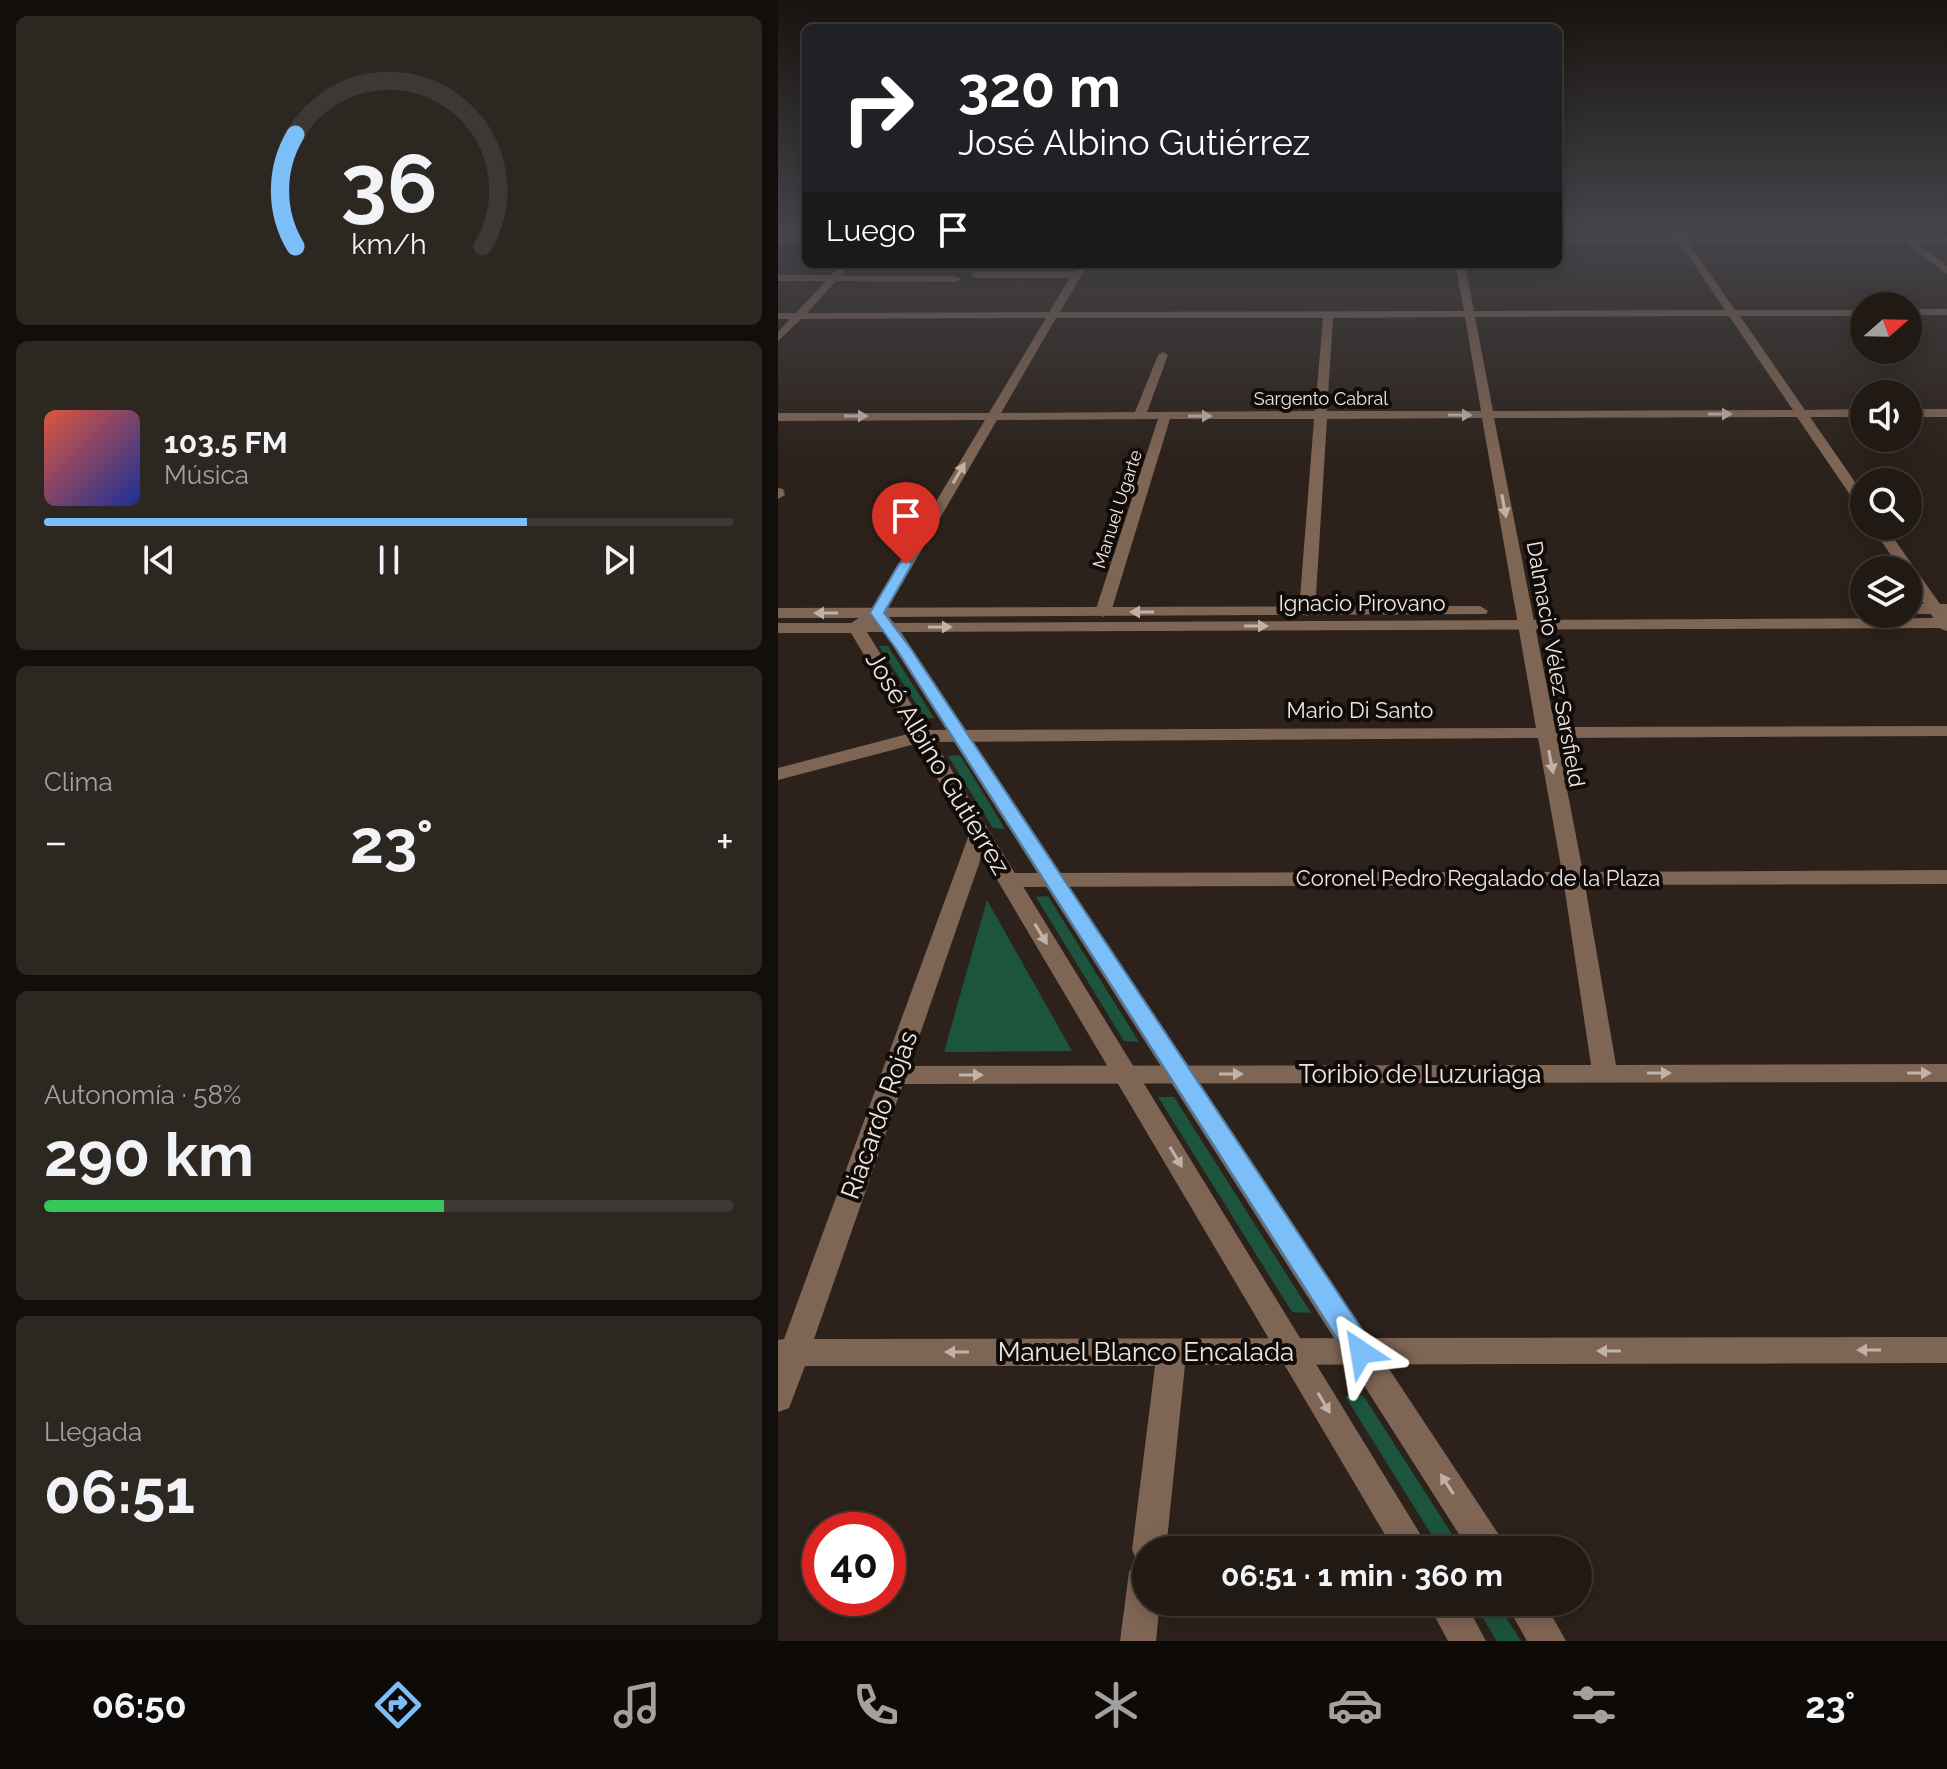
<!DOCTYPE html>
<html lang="es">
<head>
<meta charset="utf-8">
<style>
	:root { --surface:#211a14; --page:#2d2722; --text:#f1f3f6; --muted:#a2a1a0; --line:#3e3834; --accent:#7bbef8 }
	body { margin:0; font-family:Raleway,sans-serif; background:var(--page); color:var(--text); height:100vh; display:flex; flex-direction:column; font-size:30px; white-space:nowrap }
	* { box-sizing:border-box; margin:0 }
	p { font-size:26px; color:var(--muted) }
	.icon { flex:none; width:44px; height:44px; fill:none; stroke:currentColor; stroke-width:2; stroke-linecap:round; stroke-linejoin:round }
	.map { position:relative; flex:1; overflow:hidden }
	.details { display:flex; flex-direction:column; gap:16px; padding:16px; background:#120e0b; width:778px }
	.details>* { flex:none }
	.banner { position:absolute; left:24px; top:24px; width:760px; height:244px; border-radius:12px; box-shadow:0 4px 20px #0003,0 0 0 2px var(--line); background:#202124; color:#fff; overflow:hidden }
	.needle { width:52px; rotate:70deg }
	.fabs { position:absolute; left:1072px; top:292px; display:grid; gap:16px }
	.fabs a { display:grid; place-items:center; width:72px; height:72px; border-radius:50%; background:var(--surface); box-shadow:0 4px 20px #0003,0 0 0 2px var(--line); font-size:40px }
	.speed { position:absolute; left:24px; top:1512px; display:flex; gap:16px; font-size:40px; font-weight:700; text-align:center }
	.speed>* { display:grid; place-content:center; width:104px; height:104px; border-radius:50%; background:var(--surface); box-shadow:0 4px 20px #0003,0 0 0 2px var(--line); line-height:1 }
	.speed .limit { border:12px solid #d22; background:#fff; color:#111 }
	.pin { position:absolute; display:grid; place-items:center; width:68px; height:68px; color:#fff; margin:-82px -34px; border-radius:50% 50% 50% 0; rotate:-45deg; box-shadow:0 0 8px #0007 }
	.pin .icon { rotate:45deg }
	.me { position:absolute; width:88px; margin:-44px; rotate:327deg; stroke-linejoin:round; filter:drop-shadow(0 0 6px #0008) }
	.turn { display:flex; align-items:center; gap:28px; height:168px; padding:0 24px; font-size:36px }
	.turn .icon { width:104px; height:104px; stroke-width:2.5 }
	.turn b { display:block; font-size:56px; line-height:68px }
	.then { display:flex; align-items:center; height:76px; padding:0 24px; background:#0003; gap:16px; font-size:30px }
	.big { font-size:60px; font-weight:700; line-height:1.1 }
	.details .widget { flex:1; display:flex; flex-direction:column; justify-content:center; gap:12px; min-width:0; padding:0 28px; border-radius:12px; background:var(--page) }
	.details .dial { align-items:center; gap:0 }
	.dial svg { height:208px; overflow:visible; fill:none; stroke:var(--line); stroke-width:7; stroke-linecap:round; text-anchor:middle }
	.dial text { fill:var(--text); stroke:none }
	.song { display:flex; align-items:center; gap:24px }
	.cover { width:96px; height:96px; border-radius:12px; background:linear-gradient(135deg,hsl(10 70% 55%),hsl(230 70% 35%)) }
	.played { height:8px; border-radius:4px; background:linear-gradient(90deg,var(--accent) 70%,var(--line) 70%) }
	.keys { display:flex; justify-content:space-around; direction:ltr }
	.heat { display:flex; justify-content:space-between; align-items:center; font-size:44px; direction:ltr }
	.charge { height:12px; border-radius:6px; background:linear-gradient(90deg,#34c759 58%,var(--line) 0) }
	.trip { position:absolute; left:354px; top:1536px; width:460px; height:80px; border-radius:40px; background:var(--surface); box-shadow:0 4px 20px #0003,0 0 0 2px var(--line); font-weight:700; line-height:80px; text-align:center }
	.dock { display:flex; height:128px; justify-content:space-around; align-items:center; background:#0d0a08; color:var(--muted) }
	.dock .icon { width:56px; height:56px }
	.dock .on { color:var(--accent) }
	.dock b { font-size:36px; color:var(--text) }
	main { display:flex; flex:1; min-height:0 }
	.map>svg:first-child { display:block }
	.green { fill:#1c543e }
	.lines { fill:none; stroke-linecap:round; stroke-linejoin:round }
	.minor { fill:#7f6554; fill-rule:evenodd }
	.tertiary { fill:#7f6554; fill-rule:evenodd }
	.oneway { fill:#c0b2a8 }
	.route { fill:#7bbef8; stroke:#507ca1; stroke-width:2 }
	.labels { text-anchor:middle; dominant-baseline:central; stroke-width:8; stroke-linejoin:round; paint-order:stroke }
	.far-street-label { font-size:18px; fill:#ece5e0; stroke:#110c09 }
	.street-label { font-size:22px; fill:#ece5e0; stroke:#110c09 }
	.near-street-label { font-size:26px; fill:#ece5e0; stroke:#110c09 }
</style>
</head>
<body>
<main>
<section class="details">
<div class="widget dial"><svg viewBox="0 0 100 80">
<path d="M14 69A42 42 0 1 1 86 69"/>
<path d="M14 69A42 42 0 0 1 14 26" stroke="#7bbef8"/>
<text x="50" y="56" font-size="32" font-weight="700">36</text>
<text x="50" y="72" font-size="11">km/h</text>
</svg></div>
<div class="widget">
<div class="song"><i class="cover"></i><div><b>103.5 FM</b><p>Música</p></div></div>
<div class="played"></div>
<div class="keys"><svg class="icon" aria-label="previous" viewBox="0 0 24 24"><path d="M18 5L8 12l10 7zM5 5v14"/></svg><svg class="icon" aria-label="pause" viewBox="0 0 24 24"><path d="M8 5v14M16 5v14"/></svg><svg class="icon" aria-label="next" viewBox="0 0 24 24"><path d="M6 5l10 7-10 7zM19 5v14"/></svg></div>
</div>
<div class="widget"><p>Clima</p>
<div class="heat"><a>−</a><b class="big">23°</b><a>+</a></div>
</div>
<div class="widget"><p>Autonomía · 58%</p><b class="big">290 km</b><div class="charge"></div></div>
<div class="widget"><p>Llegada</p><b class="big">06:51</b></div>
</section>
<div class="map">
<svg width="1169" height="1641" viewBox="0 0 1169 1641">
	<rect width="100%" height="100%" fill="#2c221b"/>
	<path class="green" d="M 101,646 L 110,646 L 156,718 L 147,718 Z
		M 182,755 L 227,829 L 215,828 L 170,756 Z
		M 270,896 L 361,1042 L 346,1041 L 258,897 Z
		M 209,900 L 294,1051 L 166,1052 Z
		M 380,1097 L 396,1097 L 533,1313 L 514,1312 Z
		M 585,1395 L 684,1550 L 663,1550 L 567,1396 Z
		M 695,1602 L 718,1602 L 743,1641 L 719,1641 Z"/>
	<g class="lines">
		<path class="minor" d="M 901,230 L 906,236 L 1169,236 L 1169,242 L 1137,242 L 1169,266 L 1169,274 L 1126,242 L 910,242 L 957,310 L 1086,310 L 1086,316 L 962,316 L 1027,410 L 1086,409 L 1086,417 L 1032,417 L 1086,495 L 1086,509 L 1081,508 L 1019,417 L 716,418 L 777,727 L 1169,726 L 1169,736 L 779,738 L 805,872 L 1169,870 L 1169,884 L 807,885 L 838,1065 L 1169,1064 L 1169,1082 L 125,1084 L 36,1339 L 1169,1337 L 1169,1363 L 407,1365 L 388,1550 L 368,1550 L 368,1602 L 382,1602 L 378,1641 L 342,1641 L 351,1572 L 358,1559 L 354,1550 L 377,1366 L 27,1366 L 11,1408 L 0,1412 L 0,1340 L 6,1339 L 192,832 L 202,826 L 212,832 L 131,1066 L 813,1065 L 786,885 L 231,887 L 220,880 L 231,873 L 784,872 L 760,738 L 145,742 L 0,780 L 0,768 L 145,730 L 758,728 L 704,418 L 549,419 L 537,611 L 529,616 L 521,611 L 536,419 L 392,419 L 333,612 L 325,617 L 317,612 L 380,419 L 219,420 L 107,613 L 99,618 L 91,613 L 207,420 L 0,421 L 0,413 L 211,413 L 268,318 L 23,319 L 0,341 L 0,332 L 12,319 L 0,319 L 0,313 L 18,313 L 48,281 L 0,281 L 0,275 L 53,275 L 64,264 L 74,264 L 63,276 L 178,276 L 183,279 L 178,282 L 58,281 L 29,313 L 271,312 L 292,278 L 197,278 L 192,275 L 197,272 L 295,272 L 300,264 L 310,264 L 282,312 L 686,311 L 677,264 L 687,264 L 696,311 L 947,310 L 901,242 L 780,242 L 780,236 L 897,236 L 894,231 ZM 951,316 L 1015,410 L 715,411 L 697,317 ZM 687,317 L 703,411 L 549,411 L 555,318 ZM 278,318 L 545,318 L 537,411 L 369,412 L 390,355 L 385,352 L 380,355 L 357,412 L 223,413 Z
			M 0,237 L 28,237 L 28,243 L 0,243 Z
			M 1130,309 L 1169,309 L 1169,315 L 1130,315 Z
			M 1130,409 L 1169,409 L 1169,417 L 1130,417 Z
			M 0,488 L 5,489 L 7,495 L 0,499 Z
			M 1093,526 L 1107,526 L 1169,614 L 1169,631 L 1163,629 L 1130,581 L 1130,570 L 1123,570 Z"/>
		<path class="tertiary" d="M 1130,604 L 1169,604 L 1169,614 L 1130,614 Z
			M 702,606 L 710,611 L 708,614 L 111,617 L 116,623 L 1169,618 L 1169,628 L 123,632 L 723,1538 L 728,1550 L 691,1550 L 106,632 L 89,632 L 652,1550 L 616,1550 L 73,633 L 0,633 L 0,623 L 73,623 L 81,618 L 0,618 L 0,608 Z
			M 649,1602 L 687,1602 L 708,1641 L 670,1641 Z
			M 727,1602 L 766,1602 L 788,1641 L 749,1641 Z"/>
	</g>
	<defs><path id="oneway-solid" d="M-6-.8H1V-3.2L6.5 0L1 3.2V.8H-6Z" transform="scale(2)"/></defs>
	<g class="oneway">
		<use href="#oneway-solid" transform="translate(942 414)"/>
		<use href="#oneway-solid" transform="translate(682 415)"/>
		<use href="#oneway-solid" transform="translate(78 416)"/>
		<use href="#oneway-solid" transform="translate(422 416)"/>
		<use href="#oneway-solid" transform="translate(181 473) rotate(-60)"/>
		<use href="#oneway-solid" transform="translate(726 506) rotate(79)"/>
		<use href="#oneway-solid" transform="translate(364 612) rotate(180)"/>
		<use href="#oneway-solid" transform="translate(48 613) rotate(180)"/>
		<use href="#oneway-solid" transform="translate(478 626)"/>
		<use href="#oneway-solid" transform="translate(162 627)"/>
		<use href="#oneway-solid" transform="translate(773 762) rotate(79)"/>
		<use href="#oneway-solid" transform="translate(263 934) rotate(59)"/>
		<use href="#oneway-solid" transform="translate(881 1073)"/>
		<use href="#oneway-solid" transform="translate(1141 1073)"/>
		<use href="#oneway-solid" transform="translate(453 1074)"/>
		<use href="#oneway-solid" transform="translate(193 1075)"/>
		<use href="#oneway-solid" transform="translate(398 1157) rotate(59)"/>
		<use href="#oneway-solid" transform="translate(1091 1350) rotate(180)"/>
		<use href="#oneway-solid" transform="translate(831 1351) rotate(180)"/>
		<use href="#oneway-solid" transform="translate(179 1352) rotate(180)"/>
		<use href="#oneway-solid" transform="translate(546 1403) rotate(59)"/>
		<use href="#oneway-solid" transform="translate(669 1484) rotate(-123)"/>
	</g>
	<linearGradient id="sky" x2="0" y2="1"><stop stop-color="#18130f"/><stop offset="0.5" stop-color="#45444a"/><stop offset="1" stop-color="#45444a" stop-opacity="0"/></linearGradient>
	<rect width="1169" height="459" fill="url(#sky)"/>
	<path class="route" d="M 128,560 L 134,564 L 106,613 L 133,649 L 593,1343 L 597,1352 L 593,1360 L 583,1364 L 573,1360 L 119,650 L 92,613 L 121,564 Z"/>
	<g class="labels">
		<g class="far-street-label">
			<text x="543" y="398">Sargento Cabral</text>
			<text transform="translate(339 509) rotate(-72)">Manuel Ugarte</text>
		</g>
		<g class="street-label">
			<text x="584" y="603">Ignacio Pirovano</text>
			<text transform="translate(778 664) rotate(80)">Dalmacio Vélez Sarsfield</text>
			<text x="582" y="710">Mario Di Santo</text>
			<text x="700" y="878">Coronel Pedro Regalado de la Plaza</text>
		</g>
		<g class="near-street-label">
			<text transform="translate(160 763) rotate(59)">José Albino Gutierrez</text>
			<text x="642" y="1074">Toribio de Luzuriaga</text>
			<text transform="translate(101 1115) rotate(-70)">Riacardo Rojas</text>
			<text x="368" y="1352">Manuel Blanco Encalada</text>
		</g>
	</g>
</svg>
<div class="fabs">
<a><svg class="needle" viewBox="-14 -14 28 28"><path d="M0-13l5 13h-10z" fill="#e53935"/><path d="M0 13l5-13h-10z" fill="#a2a1a0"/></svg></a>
<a><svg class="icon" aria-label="sound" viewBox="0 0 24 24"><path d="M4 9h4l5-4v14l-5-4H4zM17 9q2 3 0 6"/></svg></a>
<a><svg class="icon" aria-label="search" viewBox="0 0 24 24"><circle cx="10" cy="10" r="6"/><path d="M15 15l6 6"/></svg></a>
<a><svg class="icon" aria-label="layers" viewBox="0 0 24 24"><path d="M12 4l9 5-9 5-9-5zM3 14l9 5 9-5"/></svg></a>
</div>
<div class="speed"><div class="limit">40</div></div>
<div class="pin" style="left:128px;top:564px;background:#d93025"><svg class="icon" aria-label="arrive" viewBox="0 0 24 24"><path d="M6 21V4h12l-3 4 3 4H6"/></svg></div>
<svg class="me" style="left:583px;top:1352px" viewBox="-20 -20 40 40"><path d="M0-17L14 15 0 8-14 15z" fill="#7bbef8" stroke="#fff" stroke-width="4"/></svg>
<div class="trip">06:51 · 1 min · 360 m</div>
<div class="banner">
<div class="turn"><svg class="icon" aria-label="right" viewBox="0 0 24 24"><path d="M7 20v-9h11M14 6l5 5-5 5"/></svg><div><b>320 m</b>José Albino Gutiérrez</div></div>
<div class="then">Luego<svg class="icon" aria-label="arrive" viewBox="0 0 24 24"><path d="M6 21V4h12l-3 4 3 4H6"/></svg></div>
</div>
</div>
</main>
<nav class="dock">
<b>06:50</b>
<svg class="icon on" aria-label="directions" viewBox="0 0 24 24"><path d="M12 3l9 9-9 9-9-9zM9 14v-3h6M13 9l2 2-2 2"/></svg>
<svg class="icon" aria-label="music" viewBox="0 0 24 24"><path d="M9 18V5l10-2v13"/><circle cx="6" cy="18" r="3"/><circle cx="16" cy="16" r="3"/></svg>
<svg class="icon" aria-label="phone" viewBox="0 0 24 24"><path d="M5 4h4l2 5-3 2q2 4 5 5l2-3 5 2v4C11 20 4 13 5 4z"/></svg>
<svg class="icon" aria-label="climate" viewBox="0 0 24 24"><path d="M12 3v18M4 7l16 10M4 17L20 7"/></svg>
<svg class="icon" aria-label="car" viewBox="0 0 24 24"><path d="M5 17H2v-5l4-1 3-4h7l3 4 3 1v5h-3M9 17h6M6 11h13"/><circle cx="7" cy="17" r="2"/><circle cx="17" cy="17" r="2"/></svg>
<svg class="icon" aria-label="filters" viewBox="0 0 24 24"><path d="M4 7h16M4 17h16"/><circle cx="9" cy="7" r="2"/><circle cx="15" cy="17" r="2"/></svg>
<b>23°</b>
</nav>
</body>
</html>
